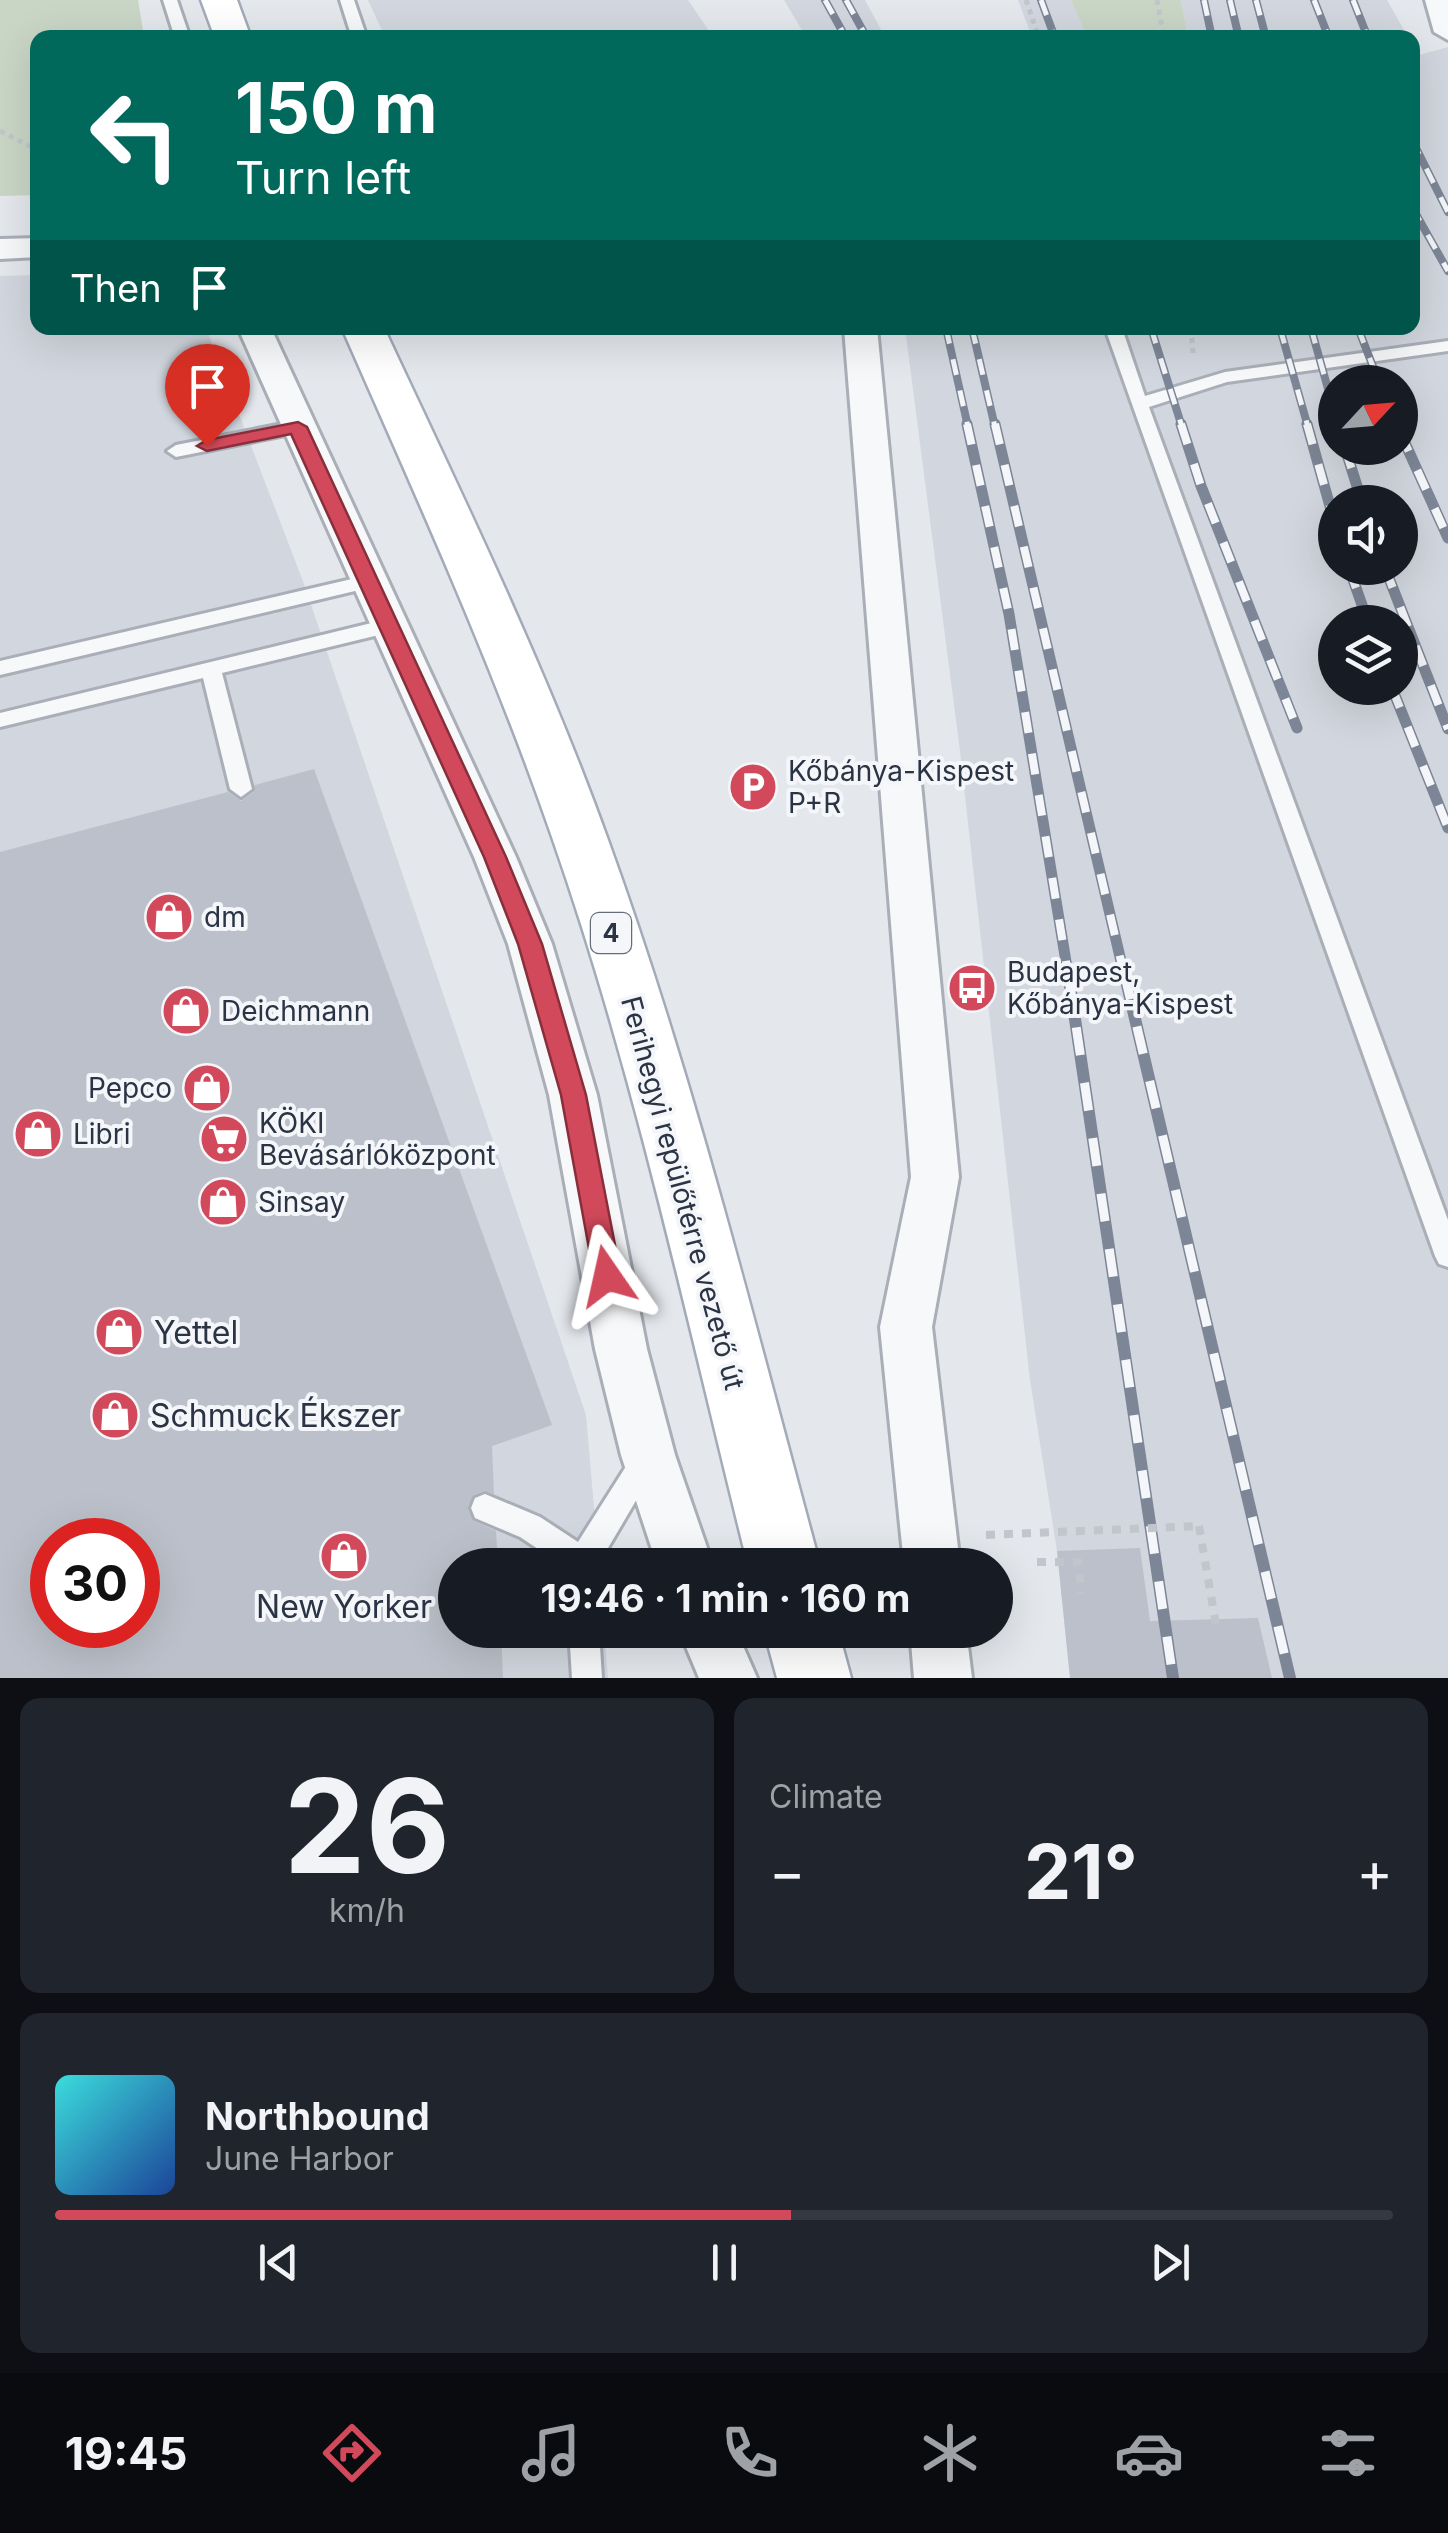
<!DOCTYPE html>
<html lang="en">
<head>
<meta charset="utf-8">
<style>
	:root { --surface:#171b24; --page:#20242c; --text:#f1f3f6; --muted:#9ea1a6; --line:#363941; --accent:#d1495b }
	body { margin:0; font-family:Inter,sans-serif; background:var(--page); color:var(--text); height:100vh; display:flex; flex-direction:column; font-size:38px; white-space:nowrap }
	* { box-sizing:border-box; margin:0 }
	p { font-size:32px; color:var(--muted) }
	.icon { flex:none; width:55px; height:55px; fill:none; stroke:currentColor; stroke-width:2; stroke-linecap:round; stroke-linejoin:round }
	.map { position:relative; height:1678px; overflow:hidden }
	.side { display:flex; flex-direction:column; gap:20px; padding:20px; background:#0d0f14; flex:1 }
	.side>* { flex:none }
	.guide { position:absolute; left:30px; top:30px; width:1390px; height:305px; border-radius:20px; box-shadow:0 10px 40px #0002; background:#00695c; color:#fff; overflow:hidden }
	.needle { width:65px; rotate:64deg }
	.fabs { position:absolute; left:1318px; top:365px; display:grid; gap:20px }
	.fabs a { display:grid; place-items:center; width:100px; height:100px; border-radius:50%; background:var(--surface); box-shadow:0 10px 40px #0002; font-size:50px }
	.speed { position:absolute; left:30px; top:1518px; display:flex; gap:20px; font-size:50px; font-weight:700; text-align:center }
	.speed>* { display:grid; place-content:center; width:130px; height:130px; border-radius:50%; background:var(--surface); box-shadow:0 10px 40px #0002; line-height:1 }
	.speed .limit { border:15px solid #d22; background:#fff; color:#111 }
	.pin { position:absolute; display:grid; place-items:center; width:85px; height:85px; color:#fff; margin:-102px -42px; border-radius:50% 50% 50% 0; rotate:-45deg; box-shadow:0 0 10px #0007 }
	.pin .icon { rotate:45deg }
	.me { position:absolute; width:110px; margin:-55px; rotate:349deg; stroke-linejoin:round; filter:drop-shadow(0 0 8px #0008) }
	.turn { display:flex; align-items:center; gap:35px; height:210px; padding:0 40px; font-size:45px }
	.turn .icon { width:130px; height:130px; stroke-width:2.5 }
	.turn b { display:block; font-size:70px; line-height:85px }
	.then { display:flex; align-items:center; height:95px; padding:0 40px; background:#0003; gap:20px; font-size:38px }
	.big { font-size:75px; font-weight:700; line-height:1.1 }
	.side .widget { flex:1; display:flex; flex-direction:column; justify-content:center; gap:15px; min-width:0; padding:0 35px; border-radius:20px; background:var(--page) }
	.side .dial { align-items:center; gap:0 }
	.dial b { font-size:130px; line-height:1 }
	.song { display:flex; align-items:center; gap:30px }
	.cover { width:120px; height:120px; border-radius:15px; background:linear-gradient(135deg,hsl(180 70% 55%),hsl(220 70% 35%)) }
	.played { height:10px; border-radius:5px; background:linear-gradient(90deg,var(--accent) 55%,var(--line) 55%) }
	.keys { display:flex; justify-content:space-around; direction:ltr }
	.heat { display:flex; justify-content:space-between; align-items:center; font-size:55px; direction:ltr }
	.side .tiles { flex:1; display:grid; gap:20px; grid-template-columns:1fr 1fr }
	.widget:last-child { grid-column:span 2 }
	.trip { position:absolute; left:438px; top:1548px; width:575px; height:100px; border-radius:50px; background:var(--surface); box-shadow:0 10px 40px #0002; font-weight:700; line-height:100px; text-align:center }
	.menu { display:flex; height:160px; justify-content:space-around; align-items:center; background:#090b0e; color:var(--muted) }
	.menu .icon { width:70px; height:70px }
	.menu .current { color:var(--accent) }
	.menu b { font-size:45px; color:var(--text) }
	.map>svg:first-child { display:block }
	.built { fill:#d2d6de; fill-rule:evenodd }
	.green { fill:#c9d6c5 }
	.building { fill:#bbc0ca; fill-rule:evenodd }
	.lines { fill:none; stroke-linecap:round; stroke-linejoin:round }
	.lane-casing { stroke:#a9aeb7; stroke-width:6 }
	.street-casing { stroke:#a9aeb7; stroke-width:6 }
	.primary-casing { stroke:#a3abb8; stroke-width:5 }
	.path-far1 { stroke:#c2c5cb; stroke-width:5; stroke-dasharray:5 5; stroke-linecap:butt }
	.path { stroke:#c2c5cb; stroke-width:8; stroke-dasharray:9 9; stroke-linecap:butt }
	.lane { fill:#f7f8fa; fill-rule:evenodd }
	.street { fill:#f7f8fa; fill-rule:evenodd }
	.primary { fill:#fff; fill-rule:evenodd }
	.rail-far2-casing { stroke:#7d8696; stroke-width:8 }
	.rail-far1-casing { stroke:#7d8696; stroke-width:11 }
	.rail-casing { stroke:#7d8696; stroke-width:12 }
	.rail-far2 { stroke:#f4f6f9; stroke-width:5; stroke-dasharray:16; stroke-linecap:butt }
	.rail-far1 { stroke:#f4f6f9; stroke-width:8; stroke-dasharray:21; stroke-linecap:butt }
	.rail { stroke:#f4f6f9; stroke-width:9; stroke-dasharray:28; stroke-linecap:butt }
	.path-bridge { stroke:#c2c5cb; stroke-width:8; stroke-dasharray:9 9; stroke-linecap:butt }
	.route { fill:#d1495b; stroke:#882f3b; stroke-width:2.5 }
	.labels { text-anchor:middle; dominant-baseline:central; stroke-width:8; stroke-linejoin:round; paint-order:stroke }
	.shield { fill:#f4f6f9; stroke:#676e7b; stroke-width:2.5 }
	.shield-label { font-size:25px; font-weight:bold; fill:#2b3445 }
	.poi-label { font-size:28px; fill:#2b3445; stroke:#f4f6f9; text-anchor:start }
	.street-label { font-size:28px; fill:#2b3445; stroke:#f4f6f9 }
	.near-poi-label { font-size:32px; fill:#2b3445; stroke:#f4f6f9; text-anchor:start }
</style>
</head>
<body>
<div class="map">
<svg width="1448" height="1678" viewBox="0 0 1448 1678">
	<rect width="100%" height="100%" fill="#e4e7ec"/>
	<path class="built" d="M 368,0 L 688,0 L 713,37 L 385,37 Z
		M 784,0 L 865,0 L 885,37 L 806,37 Z
		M 1018,0 L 1071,0 L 1087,37 L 1032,37 Z
		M 1181,0 L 1387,0 L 1408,37 L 1188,37 Z
		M 1413,45 L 1419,55 L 1448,47 L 1448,1678 L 1070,1678 L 1057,1551 L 1030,1380 L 960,751 L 905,328 L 1412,328 ZM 1335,382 L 1400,382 L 1400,448 L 1335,448 ZM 1335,502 L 1400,502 L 1400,568 L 1335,568 ZM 1335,622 L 1400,622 L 1400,688 L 1335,688 Z
		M 37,275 L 38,328 L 206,328 L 304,584 L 586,1415 L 599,1565 L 455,1565 L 455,1630 L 604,1630 L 608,1678 L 0,1678 L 0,276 ZM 52,1540 L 138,1540 L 138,1625 L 52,1625 Z"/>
	<path class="green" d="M 0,0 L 138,0 L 144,37 L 38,38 L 37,195 L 0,196 Z
		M 1071,0 L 1181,0 L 1188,37 L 1087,37 Z"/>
	<path class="building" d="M 314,769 L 552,1425 L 492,1446 L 494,1494 L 484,1491 L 474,1495 L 468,1509 L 474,1521 L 496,1531 L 498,1565 L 455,1565 L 455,1630 L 501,1630 L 503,1678 L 0,1678 L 0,852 L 228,792 L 241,801 L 254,792 L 255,785 ZM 52,1540 L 138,1540 L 138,1625 L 52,1625 Z
		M 1140,1548 L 1150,1621 L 1258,1618 L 1272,1678 L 1070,1678 L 1057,1551 Z"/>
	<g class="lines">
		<g class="lane-casing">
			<path id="lane" d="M 163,0 L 177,0 L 190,38 L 175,38 Z
				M 340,0 L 354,0 L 367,38 L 352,38 Z
				M 1105,328 L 1122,328 L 1145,396 L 1225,372 L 1448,341 L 1448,351 L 1227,382 L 1149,407 L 1448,1220 L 1448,1267 L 1439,1264 L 1435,1256 Z
				M 298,421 L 307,427 L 305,431 L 176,457 L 167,451 L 176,445 Z
				M 369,575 L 376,576 L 379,581 L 376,586 L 0,675 L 0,661 Z
				M 388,619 L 398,626 L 395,631 L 222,673 L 252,789 L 241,797 L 230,789 L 203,678 L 0,727 L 0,713 Z
				M 647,1445 L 657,1449 L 661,1458 L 598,1565 L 562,1565 L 520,1537 L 475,1518 L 471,1508 L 475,1498 L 485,1494 L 540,1517 L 578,1542 L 637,1449 Z
				M 569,1630 L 599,1630 L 602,1678 L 572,1678 Z"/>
		</g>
		<g class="street-casing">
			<path id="street" d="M 1425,0 L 1448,0 L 1448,40 L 1434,32 Z
				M 38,238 L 38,257 L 0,259 L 0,239 Z
				M 238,328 L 271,328 L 516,857 L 552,944 L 597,1095 L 647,1349 L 675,1455 L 713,1565 L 657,1565 L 621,1455 L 595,1349 L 549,1095 L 508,944 L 474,857 Z
				M 844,328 L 877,328 L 959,1177 L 932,1327 L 960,1565 L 904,1565 L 880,1327 L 911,1177 Z
				M 679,1630 L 736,1630 L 757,1678 L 699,1678 Z
				M 910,1630 L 966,1630 L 972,1678 L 914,1678 Z"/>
		</g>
		<g class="primary-casing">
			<path id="primary" d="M 201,0 L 237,0 L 251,38 L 215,38 Z
				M 342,328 L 384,328 C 463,497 545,665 608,840 C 694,1077 754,1322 820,1565 L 748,1565 C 687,1322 635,1074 552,837 C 492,663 416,496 342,328 Z
				M 764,1630 L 838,1630 L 851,1678 L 777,1678 Z"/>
		</g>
		<path class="path-far1" d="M 1026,0 L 1039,38
			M 1157,0 L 1164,38
			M 0,131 L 38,150
			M 1191,328 L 1193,353"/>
		<path class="path" d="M 1199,1526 L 1216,1625
			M 1037,1562 L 1079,1562 L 1081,1594"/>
		<use href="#lane" class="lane"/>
		<use href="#street" class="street"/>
		<use href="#primary" class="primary"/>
		<g class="rail-far2-casing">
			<path id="rail-far2" d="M 825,0 L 846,38
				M 846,0 L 867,38
				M 1041,0 L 1055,38
				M 1204,0 L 1212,38
				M 1230,0 L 1239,38
				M 1256,0 L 1266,38
				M 1314,0 L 1329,38
				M 1353,0 L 1368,38
				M 1412,140 L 1448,212
				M 1412,207 L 1448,271
				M 946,328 L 968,427
				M 972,328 L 995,427
				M 1151,328 L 1182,427
				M 1280,328 L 1308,427
				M 1311,328 L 1335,414
				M 1358,328 L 1379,382"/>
		</g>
		<g class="rail-far1-casing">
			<path id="rail-far1" d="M 967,424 L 1009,614 L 1068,974
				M 995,424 L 1124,974
				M 1181,424 L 1201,486 L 1297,728
				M 1307,424 L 1335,524
				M 1400,432 L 1448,538
				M 1345,448 L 1362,502
				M 1349,568 L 1368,622
				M 1385,568 L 1448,729
				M 1392,688 L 1448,828"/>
		</g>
		<g class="rail-casing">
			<path id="rail" d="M 1068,972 L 1173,1678
				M 1124,972 L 1290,1678"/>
		</g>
		<use href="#rail-far2" class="rail-far2"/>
		<use href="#rail-far1" class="rail-far1"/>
		<use href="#rail" class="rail"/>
		<path class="path-bridge" d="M 986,1535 L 1199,1526"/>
	</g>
	<path class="route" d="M 298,422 L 307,427 L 506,857 L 542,944 L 586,1095 L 621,1276 L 617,1285 L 607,1288 L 598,1285 L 594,1276 L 561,1095 L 518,944 L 484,857 L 291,434 L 207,451 L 197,446 L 207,440 Z"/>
	<defs>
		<g id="parking-disc" transform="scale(2.5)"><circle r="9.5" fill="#d1495b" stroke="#f4f6f9"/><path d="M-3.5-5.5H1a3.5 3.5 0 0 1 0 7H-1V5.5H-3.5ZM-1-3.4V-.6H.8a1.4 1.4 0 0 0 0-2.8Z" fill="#fff"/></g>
		<g id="shop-disc" transform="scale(2.5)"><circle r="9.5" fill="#d1495b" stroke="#f4f6f9"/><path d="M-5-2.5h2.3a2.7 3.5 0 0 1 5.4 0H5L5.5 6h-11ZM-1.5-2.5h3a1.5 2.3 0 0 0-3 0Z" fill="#fff"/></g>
		<g id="bus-disc" transform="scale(2.5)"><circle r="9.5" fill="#d1495b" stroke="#f4f6f9"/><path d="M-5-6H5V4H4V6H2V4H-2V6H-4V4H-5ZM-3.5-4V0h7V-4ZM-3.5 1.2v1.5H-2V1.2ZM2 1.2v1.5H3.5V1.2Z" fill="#fff"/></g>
		<g id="supermarket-disc" transform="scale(2.5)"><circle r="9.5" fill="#d1495b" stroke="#f4f6f9"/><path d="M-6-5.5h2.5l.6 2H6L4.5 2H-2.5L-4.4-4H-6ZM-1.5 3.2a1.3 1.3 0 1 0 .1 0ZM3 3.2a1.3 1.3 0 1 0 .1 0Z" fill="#fff"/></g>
	</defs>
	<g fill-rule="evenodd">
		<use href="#parking-disc" x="753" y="787"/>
		<use href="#shop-disc" x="169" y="917"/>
		<use href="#bus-disc" x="972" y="988"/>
		<use href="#shop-disc" x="186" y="1011"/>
		<use href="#shop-disc" x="207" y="1088"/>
		<use href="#shop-disc" x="38" y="1134"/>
		<use href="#supermarket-disc" x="224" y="1139"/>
		<use href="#shop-disc" x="223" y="1202"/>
		<use href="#shop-disc" x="119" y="1332"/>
		<use href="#shop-disc" x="115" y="1415"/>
		<use href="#shop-disc" x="344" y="1556"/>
	</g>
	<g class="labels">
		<rect class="shield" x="591" y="913" width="40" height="40" rx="8"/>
		<g class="shield-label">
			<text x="611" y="933">4</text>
		</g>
		<g class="poi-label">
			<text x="788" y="771">Kőbánya-Kispest<tspan x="788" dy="32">P+R</tspan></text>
			<text x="204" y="917">dm</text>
			<text x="1007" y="972">Budapest,<tspan x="1007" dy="32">Kőbánya-Kispest</tspan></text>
			<text x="221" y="1011">Deichmann</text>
			<text x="172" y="1088" text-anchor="end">Pepco</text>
			<text x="259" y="1123">KÖKI<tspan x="259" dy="32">Bevásárlóközpont</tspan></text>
			<text x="73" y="1134">Libri</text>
			<text x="258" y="1202">Sinsay</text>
		</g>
		<g class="street-label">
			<text transform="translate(683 1193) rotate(75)">Ferihegyi repülőtérre vezető út</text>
		</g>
		<g class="near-poi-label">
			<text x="154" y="1332">Yettel</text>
			<text x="150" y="1415">Schmuck Ékszer</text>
			<text x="344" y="1606" text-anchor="middle">New Yorker</text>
		</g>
	</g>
</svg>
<div class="fabs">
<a><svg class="needle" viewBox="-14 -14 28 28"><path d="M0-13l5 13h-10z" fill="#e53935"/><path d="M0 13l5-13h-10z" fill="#9ea1a6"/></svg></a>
<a><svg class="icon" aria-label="sound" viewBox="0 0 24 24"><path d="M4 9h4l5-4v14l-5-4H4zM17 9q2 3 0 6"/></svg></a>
<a><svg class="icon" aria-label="layers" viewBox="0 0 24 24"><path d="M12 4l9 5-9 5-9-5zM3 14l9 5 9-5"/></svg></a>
</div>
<div class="speed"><div class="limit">30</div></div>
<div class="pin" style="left:207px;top:446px;background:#d93025"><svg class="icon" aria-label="arrive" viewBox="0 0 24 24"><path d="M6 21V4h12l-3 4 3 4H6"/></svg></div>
<svg class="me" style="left:607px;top:1276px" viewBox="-20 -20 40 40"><path d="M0-17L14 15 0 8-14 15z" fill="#d1495b" stroke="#fff" stroke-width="4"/></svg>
<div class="trip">19:46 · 1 min · 160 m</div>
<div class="guide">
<div class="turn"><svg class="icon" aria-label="left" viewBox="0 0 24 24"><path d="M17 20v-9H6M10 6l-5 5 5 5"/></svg><div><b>150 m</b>Turn left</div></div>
<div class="then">Then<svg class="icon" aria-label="arrive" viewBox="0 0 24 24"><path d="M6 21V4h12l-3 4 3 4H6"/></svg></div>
</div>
</div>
<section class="side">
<div class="tiles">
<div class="widget dial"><b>26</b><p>km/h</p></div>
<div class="widget"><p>Climate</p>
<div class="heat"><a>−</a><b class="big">21°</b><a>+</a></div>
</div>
<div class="widget">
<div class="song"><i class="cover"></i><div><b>Northbound</b><p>June Harbor</p></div></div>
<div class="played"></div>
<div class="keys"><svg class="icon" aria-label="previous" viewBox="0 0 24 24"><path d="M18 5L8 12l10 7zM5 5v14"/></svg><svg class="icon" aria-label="pause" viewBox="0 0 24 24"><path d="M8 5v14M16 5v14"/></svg><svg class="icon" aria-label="next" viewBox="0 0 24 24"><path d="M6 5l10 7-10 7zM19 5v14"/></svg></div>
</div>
</div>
</section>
<nav class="menu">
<b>19:45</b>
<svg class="icon current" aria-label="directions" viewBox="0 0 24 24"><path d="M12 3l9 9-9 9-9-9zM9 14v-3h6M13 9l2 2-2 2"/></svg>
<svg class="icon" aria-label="music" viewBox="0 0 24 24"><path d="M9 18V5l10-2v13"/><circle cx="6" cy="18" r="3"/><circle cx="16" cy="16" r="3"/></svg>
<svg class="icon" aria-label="phone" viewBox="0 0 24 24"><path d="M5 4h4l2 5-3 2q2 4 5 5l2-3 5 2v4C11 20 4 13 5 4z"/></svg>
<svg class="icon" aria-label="climate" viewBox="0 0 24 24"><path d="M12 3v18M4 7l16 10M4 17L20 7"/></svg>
<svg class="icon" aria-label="car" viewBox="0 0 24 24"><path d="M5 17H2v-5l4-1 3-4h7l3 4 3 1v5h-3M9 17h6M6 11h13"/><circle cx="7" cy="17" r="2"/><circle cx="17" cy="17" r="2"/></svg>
<svg class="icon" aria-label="filters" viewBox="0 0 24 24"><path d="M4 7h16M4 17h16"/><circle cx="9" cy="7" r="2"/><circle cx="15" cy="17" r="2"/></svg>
</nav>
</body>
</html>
